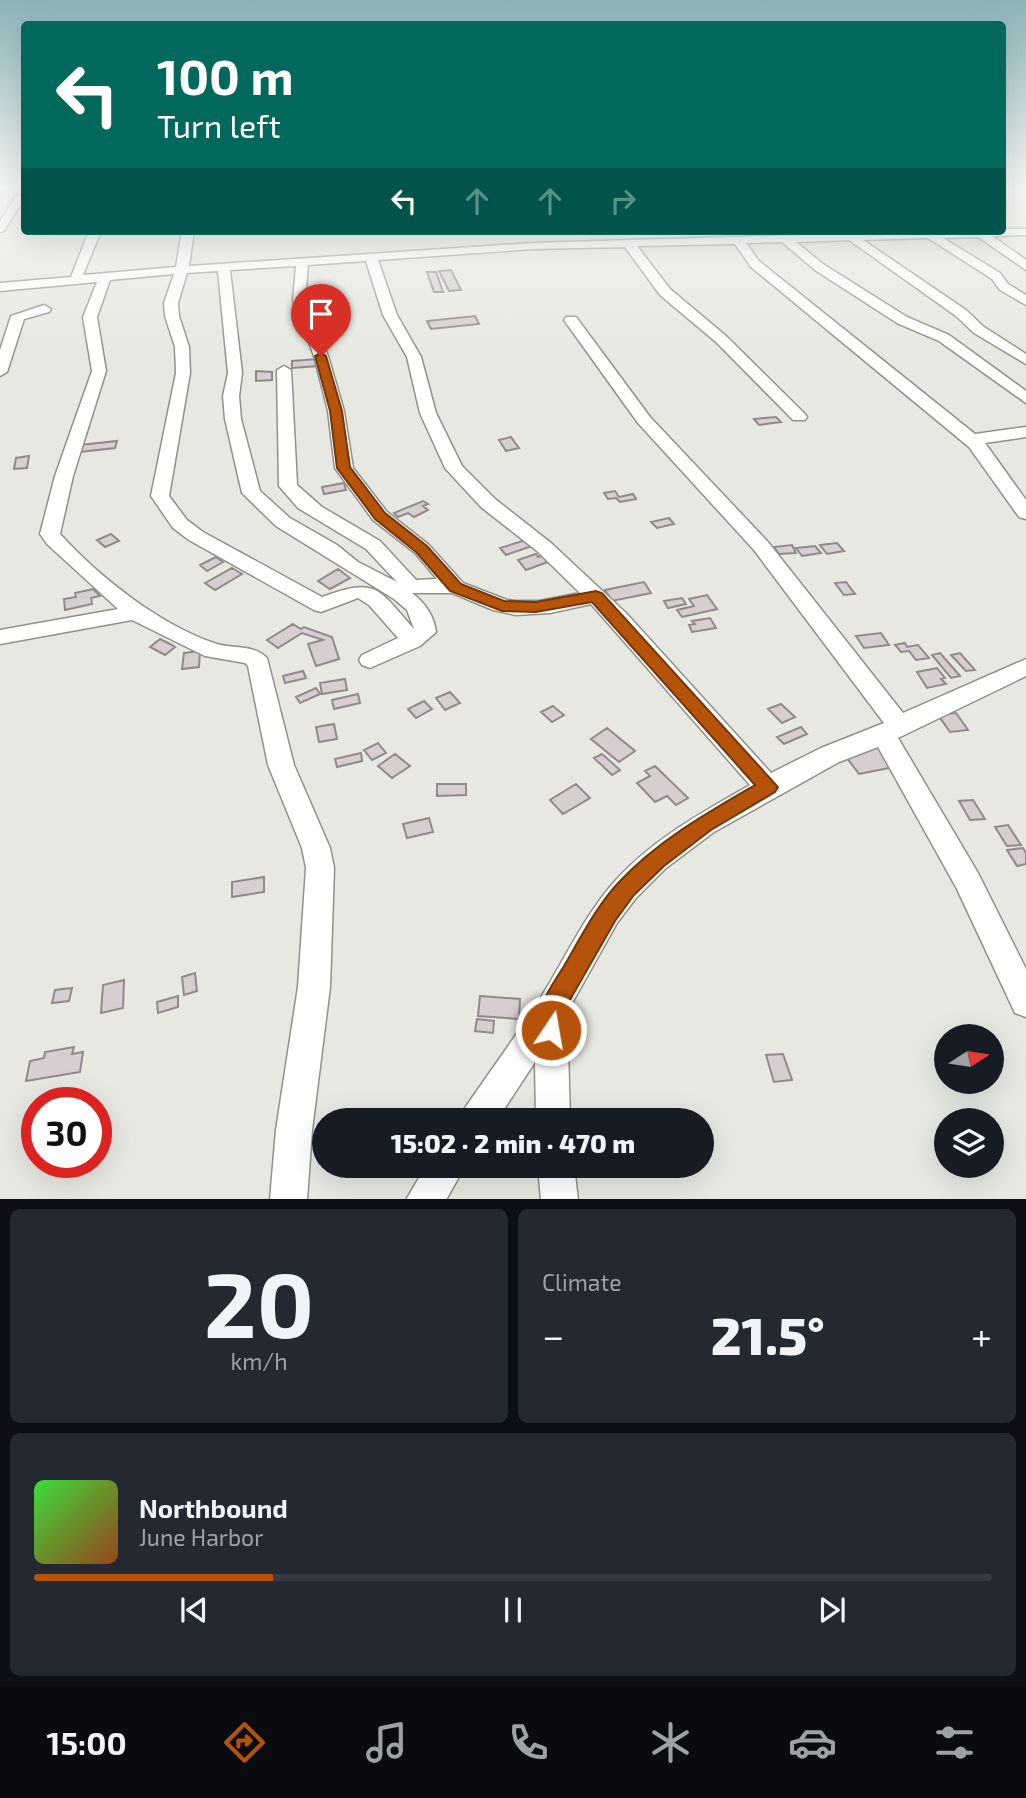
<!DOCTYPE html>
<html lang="en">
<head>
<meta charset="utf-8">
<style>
	:root { --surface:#171b24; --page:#242831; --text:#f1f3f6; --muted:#9ea1a6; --line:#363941; --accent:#b45309 }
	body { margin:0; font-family:"Exo 2",sans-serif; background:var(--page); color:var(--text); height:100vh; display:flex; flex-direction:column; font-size:26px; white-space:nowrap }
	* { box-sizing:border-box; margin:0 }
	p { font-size:23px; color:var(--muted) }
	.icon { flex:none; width:38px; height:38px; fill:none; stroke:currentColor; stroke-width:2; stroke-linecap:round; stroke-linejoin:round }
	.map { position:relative; height:1199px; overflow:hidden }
	.panel { display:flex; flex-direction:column; gap:10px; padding:10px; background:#0d0f14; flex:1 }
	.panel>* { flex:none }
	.hud { position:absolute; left:21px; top:21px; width:985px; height:214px; border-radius:7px; box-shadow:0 7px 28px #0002; background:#00695c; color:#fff; overflow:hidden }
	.needle { width:46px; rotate:78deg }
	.fabs { position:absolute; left:934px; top:1024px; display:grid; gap:14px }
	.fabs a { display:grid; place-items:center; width:70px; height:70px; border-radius:50%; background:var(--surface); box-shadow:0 7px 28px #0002; font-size:35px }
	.speed { position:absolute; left:21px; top:1087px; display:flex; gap:14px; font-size:35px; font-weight:700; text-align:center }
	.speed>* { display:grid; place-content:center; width:91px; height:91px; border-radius:50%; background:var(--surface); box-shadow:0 7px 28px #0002; line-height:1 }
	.speed .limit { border:10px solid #d22; background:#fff; color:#111 }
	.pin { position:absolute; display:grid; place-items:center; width:60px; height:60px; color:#fff; margin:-72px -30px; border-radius:50% 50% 50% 0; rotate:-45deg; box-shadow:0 0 7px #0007 }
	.pin .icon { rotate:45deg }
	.me { position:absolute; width:77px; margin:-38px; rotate:12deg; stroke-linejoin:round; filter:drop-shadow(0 0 5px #0008) }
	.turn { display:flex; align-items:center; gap:24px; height:147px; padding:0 21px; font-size:32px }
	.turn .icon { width:91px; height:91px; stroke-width:2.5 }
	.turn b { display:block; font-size:49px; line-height:60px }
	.lanes { display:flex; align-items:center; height:66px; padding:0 21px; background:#0003; justify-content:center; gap:35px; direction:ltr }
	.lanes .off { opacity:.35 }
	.big { font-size:52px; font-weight:800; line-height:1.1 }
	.panel .card { flex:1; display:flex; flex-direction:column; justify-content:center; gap:10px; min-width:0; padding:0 24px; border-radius:10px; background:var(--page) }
	.panel .dial { align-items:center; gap:0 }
	.dial b { font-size:91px; line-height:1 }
	.song { display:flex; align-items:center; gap:21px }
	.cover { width:84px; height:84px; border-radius:10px; background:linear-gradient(135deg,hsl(120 70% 55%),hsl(20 70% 35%)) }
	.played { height:7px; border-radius:4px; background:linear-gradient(90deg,var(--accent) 25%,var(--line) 25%) }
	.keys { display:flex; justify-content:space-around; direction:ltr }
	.heat { display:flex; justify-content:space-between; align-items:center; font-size:38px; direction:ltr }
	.panel .tiles { flex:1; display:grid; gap:10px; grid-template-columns:1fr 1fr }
	.card:last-child { grid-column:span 2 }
	.trip { position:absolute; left:312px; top:1108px; width:402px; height:70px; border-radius:35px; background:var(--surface); box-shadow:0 7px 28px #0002; font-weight:800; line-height:70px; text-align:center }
	.dock { display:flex; height:112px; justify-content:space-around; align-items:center; background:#090b0e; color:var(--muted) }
	.dock .icon { width:49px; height:49px }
	.dock .selected { color:var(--accent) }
	.dock b { font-size:32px; color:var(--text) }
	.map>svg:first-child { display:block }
	.building { fill:#d6ced1; stroke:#91898d; stroke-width:2 }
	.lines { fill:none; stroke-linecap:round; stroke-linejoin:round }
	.minor-casing { stroke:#8f918b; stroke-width:3 }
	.minor { fill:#fff; fill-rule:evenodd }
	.route { fill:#b45309; stroke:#753606; stroke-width:2 }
</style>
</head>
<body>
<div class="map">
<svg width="1026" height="1200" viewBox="0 0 1026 1200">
	<rect width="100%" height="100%" fill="#e6e8e1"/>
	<path class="building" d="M 451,270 L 461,290 L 449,291 L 439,271 Z
		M 427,272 L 436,272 L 443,292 L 434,292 Z
		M 475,316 L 479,324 L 431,329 L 427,321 Z
		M 317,359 L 318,366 L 292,368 L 292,361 Z
		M 256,371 L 272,372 L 272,380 L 256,381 Z
		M 776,417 L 781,422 L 759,425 L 754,419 Z
		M 511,437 L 519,448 L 506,451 L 499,440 Z
		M 117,441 L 115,448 L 79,452 L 80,445 Z
		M 29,456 L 27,468 L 14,469 L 16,458 Z
		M 344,483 L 346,490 L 324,494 L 322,487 Z
		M 615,491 L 619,497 L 633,494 L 636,499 L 620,502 L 616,498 L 608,499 L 604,493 Z
		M 423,501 L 428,504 L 423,506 L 428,510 L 414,517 L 408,513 L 398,517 L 394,513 Z
		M 669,518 L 674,524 L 657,528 L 651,522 Z
		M 111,534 L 119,541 L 105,547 L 97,540 Z
		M 526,540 L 532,546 L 506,555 L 500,548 Z
		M 837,543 L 844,551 L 827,554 L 820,545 Z
		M 792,545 L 796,553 L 779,554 L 774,547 Z
		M 815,546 L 821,553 L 802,556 L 796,548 Z
		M 536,554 L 538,557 L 547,554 L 553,560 L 526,570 L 518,560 Z
		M 216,557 L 223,562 L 207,571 L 200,565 Z
		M 232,568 L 242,574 L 215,590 L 205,583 Z
		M 338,569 L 350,578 L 330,589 L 318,581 Z
		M 644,582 L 651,593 L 612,601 L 605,590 Z
		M 846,582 L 855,594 L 844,595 L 835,583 Z
		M 93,589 L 100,596 L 91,598 L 92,604 L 65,610 L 64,599 L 76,597 L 75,593 Z
		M 707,595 L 717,609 L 682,617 L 677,610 L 694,606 L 689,599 Z
		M 682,598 L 686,604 L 668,608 L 664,601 Z
		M 710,618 L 716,628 L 692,632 L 689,625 L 695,624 L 692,621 Z
		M 293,624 L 301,629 L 304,627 L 332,637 L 339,659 L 316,666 L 308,644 L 323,640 L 302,633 L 278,648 L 267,640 Z
		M 881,633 L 889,645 L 864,648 L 856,636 Z
		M 160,639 L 170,644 L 175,647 L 165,655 L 150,647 Z
		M 905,643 L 907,647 L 918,645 L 929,658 L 916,660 L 909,651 L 901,652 L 895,645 Z
		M 200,651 L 199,667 L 182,669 L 184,653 Z
		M 940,653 L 960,676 L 951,678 L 932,655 Z
		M 960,653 L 975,670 L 966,671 L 951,655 Z
		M 937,668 L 945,678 L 941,679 L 946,684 L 927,688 L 917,672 Z
		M 303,671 L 306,678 L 285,683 L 283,676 Z
		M 345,679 L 347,690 L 322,694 L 320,683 Z
		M 316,688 L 320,694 L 300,703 L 296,697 Z
		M 450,692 L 460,703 L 445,710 L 436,698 Z
		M 358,694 L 360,703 L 334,709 L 332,700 Z
		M 424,701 L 432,709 L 416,718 L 408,709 Z
		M 781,704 L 795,717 L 782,723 L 768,709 Z
		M 553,706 L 564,715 L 552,722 L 541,712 Z
		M 956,713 L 968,730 L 950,732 L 938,715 Z
		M 334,724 L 337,739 L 319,742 L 316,727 Z
		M 801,727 L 807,734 L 784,744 L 777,737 Z
		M 607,728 L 635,751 L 619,762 L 591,739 Z
		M 378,743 L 386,753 L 372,760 L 364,750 Z
		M 879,747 L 894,767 L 859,774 L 844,754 Z
		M 361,753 L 362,761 L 337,767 L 335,759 Z
		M 395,754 L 410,766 L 392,778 L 378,766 Z
		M 602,754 L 620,770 L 612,775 L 594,758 Z
		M 655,766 L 688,798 L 676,805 L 667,796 L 655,802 L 637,783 L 650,776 L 645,771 Z
		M 437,784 L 466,784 L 466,795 L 437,796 Z
		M 576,784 L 590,798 L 563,814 L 550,800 Z
		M 973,800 L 985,819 L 970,820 L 959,801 Z
		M 429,818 L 433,832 L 407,838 L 403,824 Z
		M 1008,825 L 1021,845 L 1007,846 L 995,827 Z
		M 1023,848 L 1026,853 L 1026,864 L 1017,866 L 1007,850 Z
		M 264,877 L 264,892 L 232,897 L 232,882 Z
		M 195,973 L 197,991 L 184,995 L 182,977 Z
		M 124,980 L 123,1008 L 101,1013 L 103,985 Z
		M 72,988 L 69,1001 L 52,1003 L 55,990 Z
		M 178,996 L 178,1007 L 158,1013 L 157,1002 Z
		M 480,996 L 520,999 L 519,1019 L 478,1016 Z
		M 477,1019 L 494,1021 L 493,1033 L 475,1031 Z
		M 74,1047 L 72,1054 L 83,1052 L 80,1072 L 26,1081 L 30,1061 L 44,1058 L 45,1052 Z
		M 783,1054 L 792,1080 L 774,1082 L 766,1055 Z"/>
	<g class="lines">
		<g class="minor-casing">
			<path id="minor" d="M 0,187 L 8,187 L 0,194 Z
				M 16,196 L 24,196 L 24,199 L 4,231 L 0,232 L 0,221 Z
				M 1003,229 L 1026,229 L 1026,235 L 992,236 L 1026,260 L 1026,270 L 978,237 L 943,238 L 1000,273 L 1008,284 L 1026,295 L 1026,305 L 1000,290 L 992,279 L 928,238 L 863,240 L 966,310 L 984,327 L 1026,354 L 1026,364 L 974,333 L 956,316 L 849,240 L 796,242 L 823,264 L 907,317 L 949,335 L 1026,391 L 1026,403 L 939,341 L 897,323 L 815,270 L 782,242 L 746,243 L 759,261 L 975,434 L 1026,427 L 1026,437 L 985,443 L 1026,500 L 1026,519 L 1019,517 L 969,447 L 751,267 L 735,244 L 637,246 L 670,289 L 726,336 L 805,414 L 807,417 L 805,420 L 793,420 L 716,342 L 660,295 L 625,247 L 533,249 L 378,260 L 397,315 L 421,357 L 436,413 L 462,466 L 495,499 L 551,543 L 626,613 L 771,773 L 821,748 L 884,723 L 754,550 L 638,423 L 564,320 L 566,317 L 576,317 L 650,417 L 768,542 L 903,713 L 1026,659 L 1026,676 L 898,738 L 978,873 L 1026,969 L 1026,1017 L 1015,1013 L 957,889 L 878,747 L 839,762 L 714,832 L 666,868 L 636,898 L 617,923 L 567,1012 L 570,1120 L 536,1120 L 535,1062 L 497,1120 L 460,1120 L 465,1108 C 490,1071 517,1035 541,997 C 565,959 585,914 616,880 C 653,839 703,812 750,785 L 591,604 L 550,613 L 516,615 L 493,610 L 452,593 L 412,593 C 425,603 434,616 436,632 L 420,646 L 370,668 L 362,665 L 359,660 L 362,655 L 398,638 L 369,605 L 358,598 L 321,612 L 314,610 L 189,540 L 173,528 L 151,496 L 176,373 L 175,347 L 165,316 L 164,303 L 174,274 L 110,280 L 97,317 L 106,371 L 73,476 L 60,534 C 99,577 161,626 217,644 C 234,649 253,644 267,658 L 294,765 L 330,848 L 334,868 L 330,987 L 312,1130 L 307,1200 L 270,1200 L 276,1130 L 298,987 L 306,868 L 302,848 L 268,765 L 248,666 L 245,663 L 205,656 L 132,620 L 0,644 L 0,630 L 118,609 L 47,544 L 40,534 L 55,476 L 92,371 L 83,317 L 97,282 L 0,291 L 0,283 L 71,277 L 89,231 L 101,231 L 83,275 L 176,267 L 182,231 L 194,231 L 189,266 L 533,243 ZM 366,261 L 383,315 L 407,357 L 420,413 L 445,468 L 481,507 L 537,551 L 580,593 L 539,601 L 516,601 L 507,600 L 463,583 L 429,545 L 387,512 L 353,468 L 344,411 L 328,356 L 305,300 L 308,265 ZM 296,266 L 293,300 L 314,356 L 328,411 L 335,468 L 373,520 L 415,553 L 437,579 L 416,580 L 380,541 L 322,507 L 297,485 L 291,370 L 284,366 L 277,370 L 279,486 L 298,508 L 366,549 L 397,582 L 358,562 L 337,545 L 290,518 L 260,491 L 241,419 L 239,396 L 242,373 L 230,270 ZM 218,271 L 228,373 L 223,396 L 225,419 L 242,493 L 276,526 L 394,599 L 407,610 L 414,629 C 377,588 378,577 322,597 L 203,532 L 187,520 L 169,496 L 190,373 L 189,347 L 179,316 L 178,303 L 187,273 Z
				M 44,305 L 51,309 L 49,312 L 24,319 L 7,372 L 0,376 L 0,350 L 11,316 Z
				M 426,1166 L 465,1166 L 446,1200 L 406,1200 Z
				M 538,1166 L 574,1166 L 578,1200 L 541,1200 Z"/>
		</g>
		<use href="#minor" class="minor"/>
	</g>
	<linearGradient id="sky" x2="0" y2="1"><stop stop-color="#8bb2b8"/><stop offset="0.53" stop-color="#f4f5f2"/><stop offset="1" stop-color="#f4f5f2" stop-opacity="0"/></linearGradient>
	<rect width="1026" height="355" fill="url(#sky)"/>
	<path class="route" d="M 321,353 L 326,356 L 342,411 L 350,467 L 385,513 L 427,546 L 461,584 L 504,601 L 536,602 L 596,591 L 602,593 L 778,787 L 775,792 L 711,830 L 664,866 L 634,895 L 615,921 L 563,1012 L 564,1030 L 560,1039 L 551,1042 L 543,1039 C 531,1011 550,989 564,966 C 581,937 597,905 620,881 C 659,840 707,813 755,785 L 592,602 L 536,612 L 502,611 L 450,591 L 416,552 L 375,519 L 337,468 L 330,411 L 315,356 Z"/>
</svg>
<div class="fabs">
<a><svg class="needle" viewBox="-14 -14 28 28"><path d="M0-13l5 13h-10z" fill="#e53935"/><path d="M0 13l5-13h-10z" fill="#9ea1a6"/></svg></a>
<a><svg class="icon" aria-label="layers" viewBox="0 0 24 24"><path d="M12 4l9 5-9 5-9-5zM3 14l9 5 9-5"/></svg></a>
</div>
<div class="speed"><div class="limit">30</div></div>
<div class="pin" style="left:321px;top:356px;background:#d93025"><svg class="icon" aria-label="arrive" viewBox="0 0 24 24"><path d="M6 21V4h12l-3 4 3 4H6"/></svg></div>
<svg class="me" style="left:551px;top:1030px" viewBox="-20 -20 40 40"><circle r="17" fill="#b45309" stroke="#fff" stroke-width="3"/><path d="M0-11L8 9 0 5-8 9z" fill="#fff"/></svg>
<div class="trip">15:02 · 2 min · 470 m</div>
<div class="hud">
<div class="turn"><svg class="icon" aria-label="left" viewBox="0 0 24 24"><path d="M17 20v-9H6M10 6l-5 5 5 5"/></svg><div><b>100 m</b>Turn left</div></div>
<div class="lanes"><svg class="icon" aria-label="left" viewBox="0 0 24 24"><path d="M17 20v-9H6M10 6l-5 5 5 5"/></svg><svg class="icon off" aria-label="ahead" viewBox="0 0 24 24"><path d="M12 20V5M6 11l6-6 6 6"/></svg><svg class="icon off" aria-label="ahead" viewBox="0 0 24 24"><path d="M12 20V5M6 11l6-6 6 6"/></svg><svg class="icon off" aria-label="right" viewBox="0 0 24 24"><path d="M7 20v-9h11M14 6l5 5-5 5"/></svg></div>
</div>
</div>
<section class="panel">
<div class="tiles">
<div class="card dial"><b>20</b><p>km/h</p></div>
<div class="card"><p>Climate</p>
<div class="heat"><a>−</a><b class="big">21.5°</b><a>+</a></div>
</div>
<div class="card">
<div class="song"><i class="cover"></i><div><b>Northbound</b><p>June Harbor</p></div></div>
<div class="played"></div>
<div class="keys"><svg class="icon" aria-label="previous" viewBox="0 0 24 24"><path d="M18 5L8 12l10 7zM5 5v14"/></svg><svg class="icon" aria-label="pause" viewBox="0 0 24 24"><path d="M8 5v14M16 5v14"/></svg><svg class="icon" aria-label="next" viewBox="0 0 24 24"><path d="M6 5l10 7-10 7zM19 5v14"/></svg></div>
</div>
</div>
</section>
<nav class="dock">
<b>15:00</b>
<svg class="icon selected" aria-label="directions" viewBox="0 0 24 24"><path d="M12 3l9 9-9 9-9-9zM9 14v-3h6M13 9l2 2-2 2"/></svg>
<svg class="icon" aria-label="music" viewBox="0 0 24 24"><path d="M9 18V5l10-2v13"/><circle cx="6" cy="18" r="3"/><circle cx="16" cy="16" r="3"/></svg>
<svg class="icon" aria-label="phone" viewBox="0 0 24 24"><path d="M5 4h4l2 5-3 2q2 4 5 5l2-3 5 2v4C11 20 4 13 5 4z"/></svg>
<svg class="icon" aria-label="climate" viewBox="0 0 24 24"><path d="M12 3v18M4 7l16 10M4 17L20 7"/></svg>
<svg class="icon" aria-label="car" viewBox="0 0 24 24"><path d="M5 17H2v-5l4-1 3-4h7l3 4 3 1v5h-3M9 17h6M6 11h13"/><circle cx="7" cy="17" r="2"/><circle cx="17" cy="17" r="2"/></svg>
<svg class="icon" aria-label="filters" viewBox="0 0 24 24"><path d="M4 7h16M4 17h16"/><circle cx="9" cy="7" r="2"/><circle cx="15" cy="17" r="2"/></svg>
</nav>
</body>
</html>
